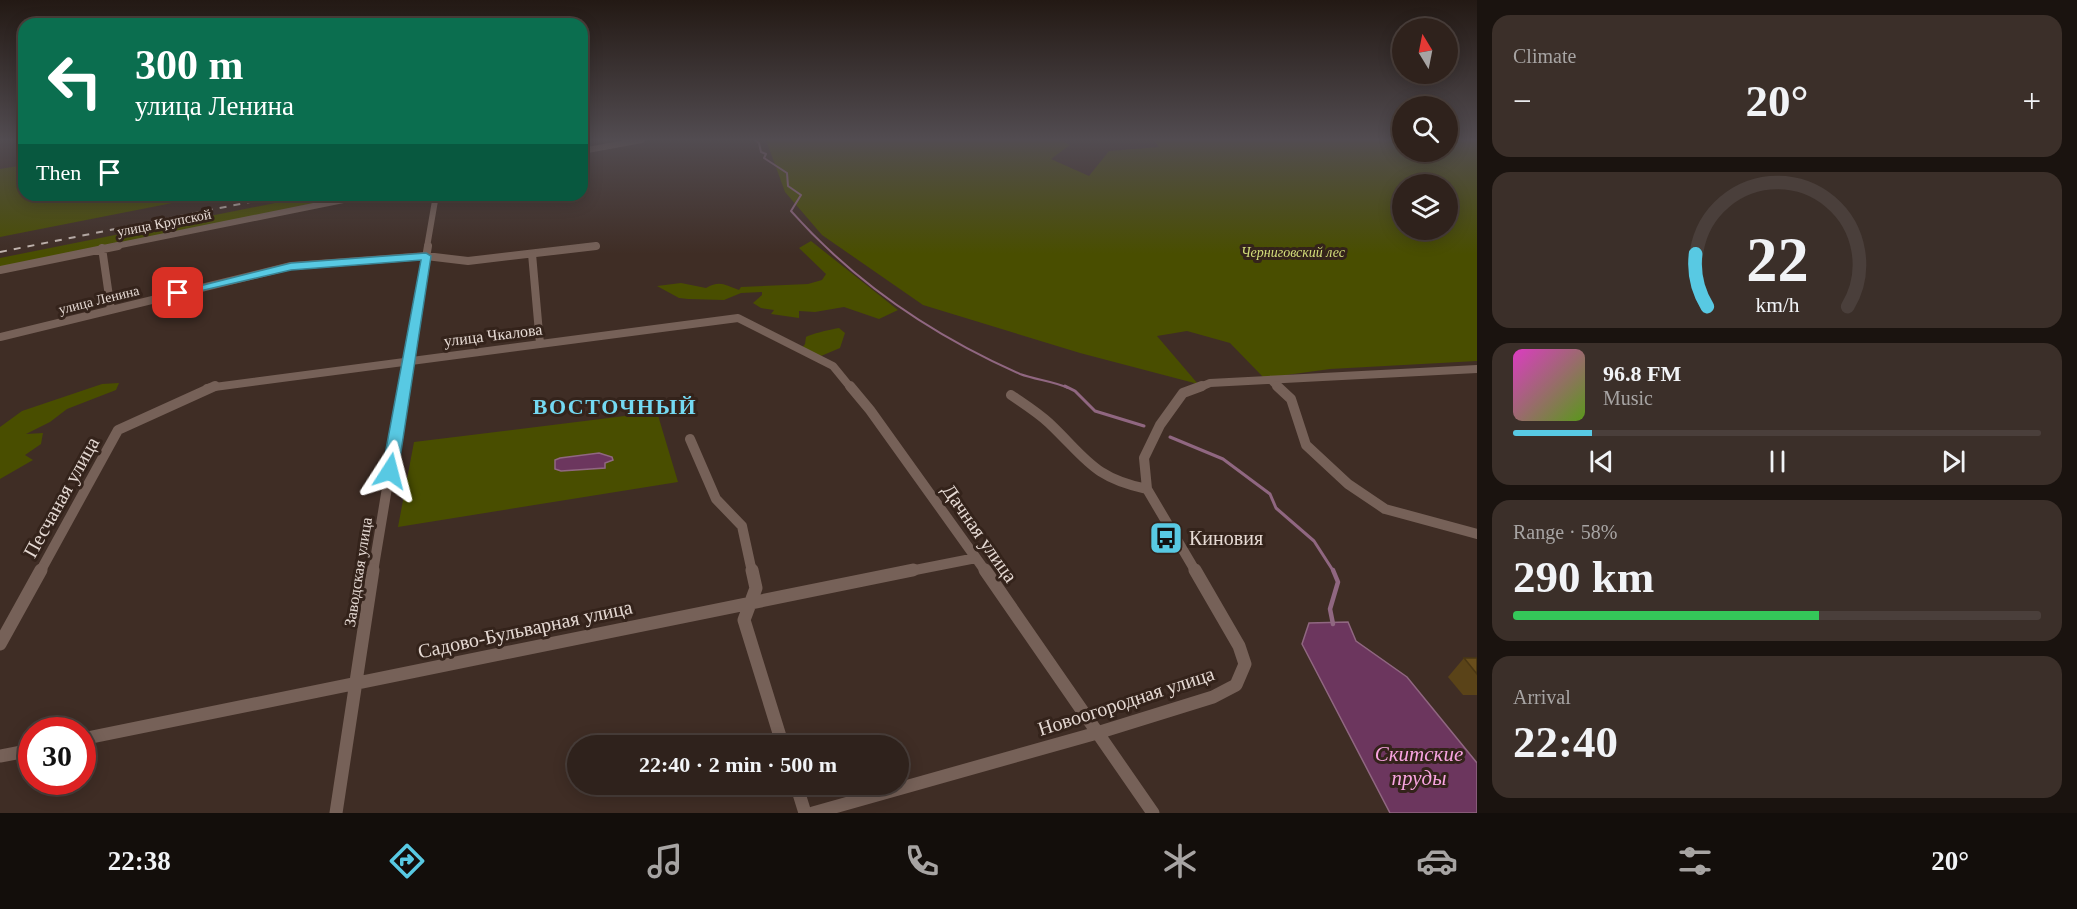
<!DOCTYPE html>
<html lang="en">
<head>
<meta charset="utf-8">
<style>
	:root { --surface:#2f221c; --page:#3b2f29; --text:#f1f3f6; --muted:#a7a4a3; --line:#4a3f3b; --accent:#58c9e3 }
	body { margin:0; font-family:Georgia,serif; background:var(--page); color:var(--text); height:100vh; display:flex; flex-direction:column; font-size:22px; white-space:nowrap }
	* { box-sizing:border-box; margin:0 }
	p { font-size:20px; color:var(--muted) }
	.icon { flex:none; width:33px; height:33px; fill:none; stroke:currentColor; stroke-width:2; stroke-linecap:round; stroke-linejoin:round }
	.map { position:relative; flex:1; overflow:hidden }
	.panel { display:flex; flex-direction:column; gap:15px; padding:15px; background:#1a130f; width:600px }
	.panel>* { flex:none }
	.top-card { position:absolute; left:18px; top:18px; width:570px; height:183px; border-radius:18px; box-shadow:0 3px 15px #0003,0 0 0 2px var(--line); background:#0b6e4f; color:#fff; overflow:hidden }
	.needle { width:39px; rotate:350deg }
	.controls { position:absolute; left:1392px; top:18px; display:grid; gap:12px }
	.controls a { display:grid; place-items:center; width:66px; height:66px; border-radius:50%; background:var(--surface); box-shadow:0 3px 15px #0003,0 0 0 2px var(--line); font-size:30px }
	.speed { position:absolute; left:18px; top:717px; display:flex; gap:12px; font-size:30px; font-weight:700; text-align:center }
	.speed>* { display:grid; place-content:center; width:78px; height:78px; border-radius:50%; background:var(--surface); box-shadow:0 3px 15px #0003,0 0 0 2px var(--line); line-height:1 }
	.speed .limit { border:9px solid #d22; background:#fff; color:#111 }
	.pin { position:absolute; display:grid; place-items:center; width:51px; height:51px; color:#fff; margin:-26px; border-radius:12px; box-shadow:0 3px 9px #0006 }
	.me { position:absolute; width:66px; margin:-33px; rotate:9deg; stroke-linejoin:round; filter:drop-shadow(0 0 4px #0008) }
	.turn { display:flex; align-items:center; gap:21px; height:126px; padding:0 18px; font-size:27px }
	.turn .icon { width:78px; height:78px; stroke-width:2.5 }
	.turn b { display:block; font-size:42px; line-height:51px }
	.then { display:flex; align-items:center; height:57px; padding:0 18px; background:#0003; gap:12px; font-size:22px }
	.big { font-size:45px; font-weight:700; line-height:1.1 }
	.panel .tile { flex:1; display:flex; flex-direction:column; justify-content:center; gap:9px; min-width:0; padding:0 21px; border-radius:18px; background:var(--page) }
	.panel .dial { align-items:center; gap:0 }
	.dial svg { height:156px; overflow:visible; fill:none; stroke:var(--line); stroke-width:7; stroke-linecap:round; text-anchor:middle }
	.dial text { fill:var(--text); stroke:none }
	.song { display:flex; align-items:center; gap:18px }
	.cover { width:72px; height:72px; border-radius:9px; background:linear-gradient(135deg,hsl(310 70% 55%),hsl(90 70% 35%)) }
	.played { height:6px; border-radius:3px; background:linear-gradient(90deg,var(--accent) 15%,var(--line) 15%) }
	.keys { display:flex; justify-content:space-around; direction:ltr }
	.heat { display:flex; justify-content:space-between; align-items:center; font-size:33px; direction:ltr }
	.charge { height:9px; border-radius:4px; background:linear-gradient(90deg,#34c759 58%,var(--line) 0) }
	.trip { position:absolute; left:567px; top:735px; width:342px; height:60px; border-radius:30px; background:var(--surface); box-shadow:0 3px 15px #0003,0 0 0 2px var(--line); font-weight:700; line-height:60px; text-align:center }
	.menu { display:flex; height:96px; justify-content:space-around; align-items:center; background:#130e0b; color:var(--muted) }
	.menu .icon { width:42px; height:42px }
	.menu .selected { color:var(--accent) }
	.menu b { font-size:27px; color:var(--text) }
	main { display:flex; flex:1; min-height:0 }
	.map>svg:first-child { display:block }
	.green { fill:#494e00; fill-rule:evenodd }
	.water { fill:#6c365e; stroke:#906781; stroke-width:1.5 }
	.lines { fill:none; stroke-linecap:round; stroke-linejoin:round }
	.stream-far2 { stroke:#906781; stroke-width:2 }
	.stream-far1 { stroke:#906781; stroke-width:3 }
	.stream { stroke:#906781; stroke-width:4.5 }
	.minor-far3 { stroke:#766158; stroke-width:6 }
	.minor-far2 { stroke:#766158; stroke-width:8 }
	.minor-far1 { stroke:#766158; stroke-width:10 }
	.minor { stroke:#766158; stroke-width:13 }
	.rail { stroke:#c5b8b2; stroke-width:2; stroke-dasharray:7 7; stroke-linecap:butt }
	.wall { fill:#5a4318 }
	.building { fill:#694e1c; stroke:#4a3714; stroke-width:1.5 }
	.route { fill:#58c9e3; stroke:#398394; stroke-width:1.5 }
	.labels { text-anchor:middle; dominant-baseline:central; stroke-width:6; stroke-linejoin:round; paint-order:stroke }
	.far-street-label { font-size:14px; fill:#e5d9d3; stroke:#34231b }
	.far-park-label { font-size:14px; font-style:italic; fill:#d3dd7a; stroke:#34231b }
	.street-label { font-size:16px; fill:#e5d9d3; stroke:#34231b }
	.near-street-label { font-size:20px; fill:#e5d9d3; stroke:#34231b }
	.near-poi-label { font-size:20px; fill:#e5d9d3; stroke:#34231b; text-anchor:start }
	.near-water-label { font-size:21px; font-style:italic; fill:#f8a4e0; stroke:#34231b }
	.district-label { font-size:22px; font-weight:bold; letter-spacing:1.5px; fill:#74d9f2; stroke:#34231b }
</style>
</head>
<body>
<main>
<div class="map">
<svg width="1477" height="813" viewBox="0 0 1477 813">
	<rect width="100%" height="100%" fill="#3f2d25"/>
	<path class="green" d="M 766,140 L 1060,140 L 1070,145 L 1051,159 L 1089,176 L 1109,151 L 1159,147 L 1153,140 L 1402,140 L 1402,152 L 1448,152 L 1448,140 L 1477,140 L 1477,361 L 1330,369 L 1264,378 L 1230,343 L 1187,331 L 1157,336 L 1198,384 L 1080,353 L 923,305 L 822,235 L 785,192 ZM 1402,184 L 1448,184 L 1448,230 L 1402,230 Z
		M 24,165 L 24,195 L 213,195 L 0,237 L 0,169 Z
		M 315,195 L 363,195 L 0,269 L 0,258 Z
		M 811,241 L 898,310 L 879,319 L 844,307 L 815,312 L 799,311 L 799,318 L 771,314 L 774,310 L 761,308 L 753,303 L 762,295 L 762,292 L 741,293 L 724,300 L 688,299 L 679,298 L 657,286 L 681,283 L 706,288 C 720,280 725,285 739,290 L 741,287 L 808,284 L 822,280 L 826,274 L 799,248 Z
		M 839,328 L 845,333 L 840,348 L 821,356 L 802,348 L 805,344 L 806,337 C 811,334 832,329 839,328 Z
		M 119,383 L 116,390 L 67,409 L 50,422 L 26,434 L 43,433 L 41,444 L 25,455 L 33,460 L 0,479 L 0,427 L 22,411 L 102,384 Z
		M 657,412 L 678,482 L 398,527 L 414,442 Z"/>
	<path class="water" d="M 599,453 L 612,457 L 613,460 L 605,463 L 605,468 L 561,471 L 555,469 L 555,460 L 560,458 Z
		M 1348,622 L 1356,641 L 1407,677 L 1477,763 L 1477,813 L 1390,813 L 1302,644 L 1309,623 Z"/>
	<g class="lines">
		<path class="stream-far2" d="M 755,140 L 759,143 L 761,152 L 766,154 L 764,158 L 787,173 L 788,186 L 801,195 L 791,211 C 854,282 934,336 1020,374 C 1036,380 1053,381 1068,388"/>
		<path class="stream-far1" d="M 1065,386 L 1075,391 L 1095,411 L 1144,426
			M 1170,437 L 1223,459 L 1270,494 L 1276,508 L 1314,541 L 1334,572"/>
		<path class="stream" d="M 1333,624 L 1330,609 L 1338,582 L 1333,570"/>
		<path class="minor-far3" d="M 582,151 L 642,140
			M 111,247 L 368,195
			M 427,247 L 436,195
			M 584,247 L 596,246"/>
		<path class="minor-far2" d="M 102,248 L 111,310
			M 532,254 L 540,344
			M 0,270 L 118,246
			M 0,337 L 291,266 L 426,256 L 468,261 L 596,246
			M 1271,380 L 1279,388
			M 207,388 L 738,318 L 833,366 L 851,388
			M 404,388 L 428,246
			M 1198,388 L 1210,383 L 1477,369"/>
		<path class="minor-far1" d="M 850,386 L 870,410 L 986,572
			M 1277,386 L 1291,399 L 1306,445 L 1348,484 L 1385,509 L 1477,534
			M 1011,395 C 1024,404 1037,412 1049,423 C 1086,458 1093,478 1147,489
			M 690,439 L 716,499 L 742,526 L 752,572
			M 40,572 L 118,430 L 215,386
			M 373,572 L 404,386
			M 905,572 L 976,558
			M 1196,572 L 1147,489 L 1144,458 L 1160,425 L 1183,393 L 1202,386"/>
		<path class="minor" d="M 752,570 L 756,588 L 744,620 L 783,746
			M 985,570 L 1153,813
			M 0,644 L 41,570
			M 82,739 L 913,570
			M 0,756 L 32,750
			M 796,784 L 805,813
			M 336,813 L 373,570
			M 813,813 L 1097,733 L 1213,697 L 1236,685 L 1245,664 L 1239,646 L 1195,570"/>
		<path class="rail" d="M 0,252 L 285,195"/>
	</g>
	<path class="wall" d="M 1464,658 L 1477,658 L 1477,695 L 1463,695 L 1448,677 Z"/>
	<path class="building" d="M 1464,658 L 1477,658 L 1477,674 Z"/>
	<linearGradient id="sky" x2="0" y2="1"><stop stop-color="#231914"/><stop offset="0.55" stop-color="#524c51"/><stop offset="1" stop-color="#524c51" stop-opacity="0"/></linearGradient>
	<rect width="1477" height="254" fill="url(#sky)"/>
	<path class="route" d="M 426,253 L 431,256 L 398,471 L 390,476 L 382,471 L 421,260 L 291,270 L 178,296 L 172,293 L 291,263 Z"/>
	<defs>
		<g id="bus-square" transform="scale(1.725)"><rect x="-9" y="-9" width="18" height="18" rx="4" fill="#58c9e3" stroke="#34231b"/><path d="M-5-6H5V4H4V6H2V4H-2V6H-4V4H-5ZM-3.5-4V0h7V-4ZM-3.5 1.2v1.5H-2V1.2ZM2 1.2v1.5H3.5V1.2Z" fill="#111"/></g>
	</defs>
	<g fill-rule="evenodd">
		<use href="#bus-square" x="1166" y="538"/>
	</g>
	<g class="labels">
		<g class="far-street-label">
			<text transform="translate(164 223) rotate(-11)">улица Крупской</text>
			<text transform="translate(99 300) rotate(-14)">улица Ленина</text>
		</g>
		<g class="far-park-label">
			<text x="1293" y="252">Черниговский лес</text>
		</g>
		<g class="street-label">
			<text transform="translate(493 335) rotate(-7)">улица Чкалова</text>
			<text transform="translate(358 572) rotate(-81)">Заводская улица</text>
		</g>
		<g class="near-street-label">
			<text transform="translate(61 497) rotate(-61)">Песчаная улица</text>
			<text transform="translate(980 533) rotate(55)">Дачная улица</text>
			<text transform="translate(525 629) rotate(-12)">Садово-Бульварная улица</text>
			<text transform="translate(1126 701) rotate(-18)">Новоогородная улица</text>
		</g>
		<g class="near-poi-label">
			<text x="1189" y="538">Киновия</text>
		</g>
		<g class="near-water-label">
			<text x="1419" y="754">Скитские<tspan x="1419" dy="24">пруды</tspan></text>
		</g>
		<g class="district-label">
			<text x="615" y="406">ВОСТОЧНЫЙ</text>
		</g>
	</g>
</svg>
<div class="controls">
<a><svg class="needle" viewBox="-14 -14 28 28"><path d="M0-13l5 13h-10z" fill="#e53935"/><path d="M0 13l5-13h-10z" fill="#a7a4a3"/></svg></a>
<a><svg class="icon" aria-label="search" viewBox="0 0 24 24"><circle cx="10" cy="10" r="6"/><path d="M15 15l6 6"/></svg></a>
<a><svg class="icon" aria-label="layers" viewBox="0 0 24 24"><path d="M12 4l9 5-9 5-9-5zM3 14l9 5 9-5"/></svg></a>
</div>
<div class="speed"><div class="limit">30</div></div>
<div class="pin" style="left:178px;top:293px;background:#d93025"><svg class="icon" aria-label="arrive" viewBox="0 0 24 24"><path d="M6 21V4h12l-3 4 3 4H6"/></svg></div>
<svg class="me" style="left:390px;top:471px" viewBox="-20 -20 40 40"><path d="M0-17L14 15 0 8-14 15z" fill="#58c9e3" stroke="#fff" stroke-width="4"/></svg>
<div class="trip">22:40 · 2 min · 500 m</div>
<div class="top-card">
<div class="turn"><svg class="icon" aria-label="left" viewBox="0 0 24 24"><path d="M17 20v-9H6M10 6l-5 5 5 5"/></svg><div><b>300 m</b>улица Ленина</div></div>
<div class="then">Then<svg class="icon" aria-label="arrive" viewBox="0 0 24 24"><path d="M6 21V4h12l-3 4 3 4H6"/></svg></div>
</div>
</div>
<section class="panel">
<div class="tile"><p>Climate</p>
<div class="heat"><a>−</a><b class="big">20°</b><a>+</a></div>
</div>
<div class="tile dial"><svg viewBox="0 0 100 80">
<path d="M14 69A42 42 0 1 1 86 69"/>
<path d="M14 69A42 42 0 0 1 8 42" stroke="#58c9e3"/>
<text x="50" y="56" font-size="32" font-weight="700">22</text>
<text x="50" y="72" font-size="11">km/h</text>
</svg></div>
<div class="tile">
<div class="song"><i class="cover"></i><div><b>96.8 FM</b><p>Music</p></div></div>
<div class="played"></div>
<div class="keys"><svg class="icon" aria-label="previous" viewBox="0 0 24 24"><path d="M18 5L8 12l10 7zM5 5v14"/></svg><svg class="icon" aria-label="pause" viewBox="0 0 24 24"><path d="M8 5v14M16 5v14"/></svg><svg class="icon" aria-label="next" viewBox="0 0 24 24"><path d="M6 5l10 7-10 7zM19 5v14"/></svg></div>
</div>
<div class="tile"><p>Range · 58%</p><b class="big">290 km</b><div class="charge"></div></div>
<div class="tile"><p>Arrival</p><b class="big">22:40</b></div>
</section>
</main>
<nav class="menu">
<b>22:38</b>
<svg class="icon selected" aria-label="directions" viewBox="0 0 24 24"><path d="M12 3l9 9-9 9-9-9zM9 14v-3h6M13 9l2 2-2 2"/></svg>
<svg class="icon" aria-label="music" viewBox="0 0 24 24"><path d="M9 18V5l10-2v13"/><circle cx="6" cy="18" r="3"/><circle cx="16" cy="16" r="3"/></svg>
<svg class="icon" aria-label="phone" viewBox="0 0 24 24"><path d="M5 4h4l2 5-3 2q2 4 5 5l2-3 5 2v4C11 20 4 13 5 4z"/></svg>
<svg class="icon" aria-label="climate" viewBox="0 0 24 24"><path d="M12 3v18M4 7l16 10M4 17L20 7"/></svg>
<svg class="icon" aria-label="car" viewBox="0 0 24 24"><path d="M5 17H2v-5l4-1 3-4h7l3 4 3 1v5h-3M9 17h6M6 11h13"/><circle cx="7" cy="17" r="2"/><circle cx="17" cy="17" r="2"/></svg>
<svg class="icon" aria-label="filters" viewBox="0 0 24 24"><path d="M4 7h16M4 17h16"/><circle cx="9" cy="7" r="2"/><circle cx="15" cy="17" r="2"/></svg>
<b>20°</b>
</nav>
</body>
</html>
